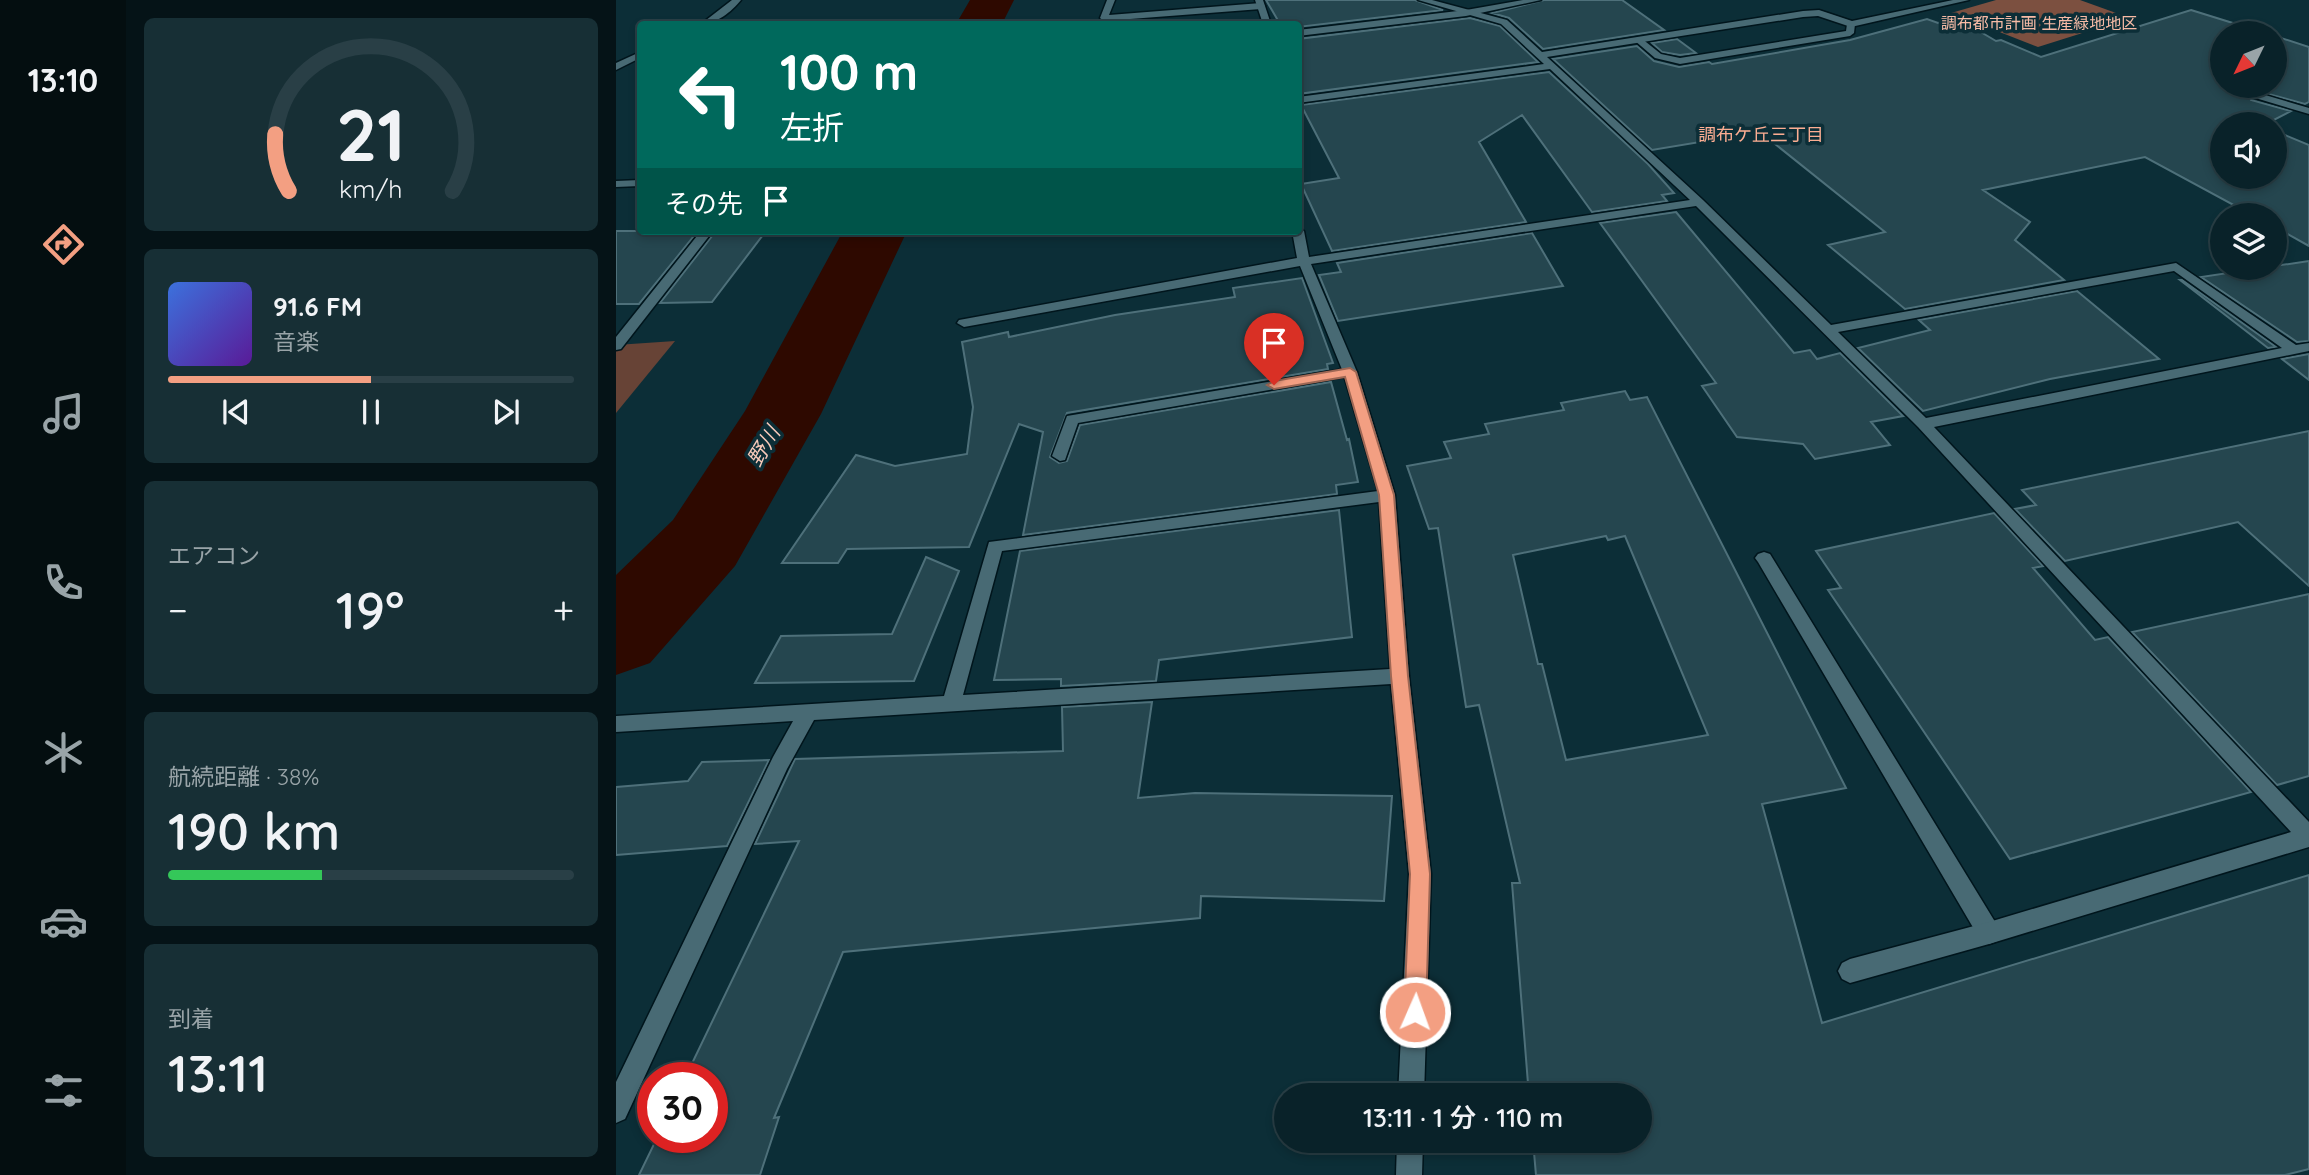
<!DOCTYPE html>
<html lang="ja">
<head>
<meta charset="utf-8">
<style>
	:root { --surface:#092229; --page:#172f35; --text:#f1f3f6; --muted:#99a4a8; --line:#293f46; --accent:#f39f82 }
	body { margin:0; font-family:Quicksand,"Noto Sans JP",sans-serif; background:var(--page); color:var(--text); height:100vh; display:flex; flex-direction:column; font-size:26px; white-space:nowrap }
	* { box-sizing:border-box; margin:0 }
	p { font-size:23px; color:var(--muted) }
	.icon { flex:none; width:38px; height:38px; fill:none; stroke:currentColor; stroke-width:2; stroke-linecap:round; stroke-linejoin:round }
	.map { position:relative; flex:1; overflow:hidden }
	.panel { display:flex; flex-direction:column; gap:18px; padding:18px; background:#051317; width:490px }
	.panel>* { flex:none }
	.banner { position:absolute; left:21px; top:21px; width:665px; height:214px; border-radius:7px; box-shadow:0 4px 10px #0003,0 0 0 2px var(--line); background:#00695c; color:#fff; overflow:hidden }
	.needle { width:46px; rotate:227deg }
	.buttons { position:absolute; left:1594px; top:21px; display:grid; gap:14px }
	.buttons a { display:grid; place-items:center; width:77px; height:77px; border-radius:50%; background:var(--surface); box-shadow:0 4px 10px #0003,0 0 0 2px var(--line); font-size:35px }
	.speed { position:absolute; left:21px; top:1062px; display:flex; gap:14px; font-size:35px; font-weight:700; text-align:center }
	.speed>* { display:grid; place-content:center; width:91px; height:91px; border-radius:50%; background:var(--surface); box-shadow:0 4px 10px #0003,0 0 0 2px var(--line); line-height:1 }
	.speed .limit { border:10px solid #d22; background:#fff; color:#111 }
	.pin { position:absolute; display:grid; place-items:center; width:60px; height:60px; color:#fff; margin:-72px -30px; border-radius:50% 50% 50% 0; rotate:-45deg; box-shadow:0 0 7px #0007 }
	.pin .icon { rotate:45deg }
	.me { position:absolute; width:77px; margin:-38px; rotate:2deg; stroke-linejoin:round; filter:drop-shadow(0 0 5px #0008) }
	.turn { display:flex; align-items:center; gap:24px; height:147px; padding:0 28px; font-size:32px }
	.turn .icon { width:91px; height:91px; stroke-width:2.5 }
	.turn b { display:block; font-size:49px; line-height:60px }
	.then { display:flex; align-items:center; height:66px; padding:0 28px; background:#0003; gap:14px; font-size:26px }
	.big { font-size:52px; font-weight:600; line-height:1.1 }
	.panel .widget { flex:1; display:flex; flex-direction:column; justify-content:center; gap:10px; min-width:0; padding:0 24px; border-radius:10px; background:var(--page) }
	.panel .dial { align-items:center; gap:0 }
	.dial svg { height:182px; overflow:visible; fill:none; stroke:var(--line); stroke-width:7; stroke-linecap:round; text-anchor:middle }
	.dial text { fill:var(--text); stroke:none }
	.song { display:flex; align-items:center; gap:21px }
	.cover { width:84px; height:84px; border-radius:10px; background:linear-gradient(135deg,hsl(220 70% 55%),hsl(270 70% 35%)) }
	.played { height:7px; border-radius:4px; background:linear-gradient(90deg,var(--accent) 50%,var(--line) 50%) }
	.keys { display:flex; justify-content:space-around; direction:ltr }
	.heat { display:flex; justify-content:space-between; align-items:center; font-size:38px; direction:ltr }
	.charge { height:10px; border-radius:5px; background:linear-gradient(90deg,#34c759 38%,var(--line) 0) }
	.trip { position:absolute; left:658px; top:1083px; width:378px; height:70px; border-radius:35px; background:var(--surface); box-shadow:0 4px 10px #0003,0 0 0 2px var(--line); font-weight:600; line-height:70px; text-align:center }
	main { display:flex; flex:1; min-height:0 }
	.tab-bar { display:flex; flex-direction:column; width:126px; justify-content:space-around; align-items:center; background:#040e10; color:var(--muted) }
	.tab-bar .icon { width:49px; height:49px }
	.tab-bar .selected { color:var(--accent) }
	.tab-bar b { font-size:32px; color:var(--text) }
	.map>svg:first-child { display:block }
	.green { fill:#674336 }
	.forest { fill:#7c5040 }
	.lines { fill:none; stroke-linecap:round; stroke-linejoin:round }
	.river { fill:#2e0900; fill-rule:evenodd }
	.building { fill:#25464f; stroke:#4e707a; stroke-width:2; fill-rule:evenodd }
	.lane-casing { stroke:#00151c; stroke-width:3 }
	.street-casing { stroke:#00151c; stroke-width:3 }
	.lane { fill:#486a74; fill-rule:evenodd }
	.street { fill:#486a74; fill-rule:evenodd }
	.route { fill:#f39f82; stroke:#9e6754; stroke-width:2 }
	.labels { text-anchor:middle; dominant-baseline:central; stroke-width:7; stroke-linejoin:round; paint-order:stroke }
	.far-park-label { font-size:16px; fill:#f7bba6; stroke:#0c2e37 }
	.far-neighbourhood-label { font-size:18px; fill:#fbad92; stroke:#0c2e37 }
	.water-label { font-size:21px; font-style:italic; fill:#f7c9b9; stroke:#0c2e37 }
</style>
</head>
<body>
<main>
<nav class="tab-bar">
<b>13:10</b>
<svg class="icon selected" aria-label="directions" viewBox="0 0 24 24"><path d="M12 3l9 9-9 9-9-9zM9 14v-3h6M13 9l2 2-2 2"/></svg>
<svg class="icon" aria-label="music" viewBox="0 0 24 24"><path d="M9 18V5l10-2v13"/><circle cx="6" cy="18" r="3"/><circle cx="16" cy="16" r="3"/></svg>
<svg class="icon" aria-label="phone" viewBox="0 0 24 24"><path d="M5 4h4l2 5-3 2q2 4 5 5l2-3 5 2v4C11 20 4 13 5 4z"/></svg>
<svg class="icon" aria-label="climate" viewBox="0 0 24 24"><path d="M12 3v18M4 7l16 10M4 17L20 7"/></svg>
<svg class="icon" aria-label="car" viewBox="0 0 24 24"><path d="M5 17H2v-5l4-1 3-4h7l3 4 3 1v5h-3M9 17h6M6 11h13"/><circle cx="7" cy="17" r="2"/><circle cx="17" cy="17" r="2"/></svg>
<svg class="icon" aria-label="filters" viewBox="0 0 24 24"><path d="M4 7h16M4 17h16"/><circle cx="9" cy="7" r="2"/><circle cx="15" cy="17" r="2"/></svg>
</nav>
<section class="panel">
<div class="widget dial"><svg viewBox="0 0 100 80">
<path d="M14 69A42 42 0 1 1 86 69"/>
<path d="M14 69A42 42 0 0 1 8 44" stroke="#f39f82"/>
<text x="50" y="56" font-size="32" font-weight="700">21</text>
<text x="50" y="72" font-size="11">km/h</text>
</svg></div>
<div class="widget">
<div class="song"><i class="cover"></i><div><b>91.6 FM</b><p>音楽</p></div></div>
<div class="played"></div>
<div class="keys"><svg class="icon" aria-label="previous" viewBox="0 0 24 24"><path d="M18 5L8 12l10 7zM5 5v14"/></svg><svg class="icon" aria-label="pause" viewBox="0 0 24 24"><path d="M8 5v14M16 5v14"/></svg><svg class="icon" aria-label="next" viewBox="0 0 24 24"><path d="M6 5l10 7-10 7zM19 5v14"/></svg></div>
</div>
<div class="widget"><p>エアコン</p>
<div class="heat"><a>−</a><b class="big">19°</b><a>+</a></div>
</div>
<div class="widget"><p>航続距離 · 38%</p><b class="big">190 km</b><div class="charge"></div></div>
<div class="widget"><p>到着</p><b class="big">13:11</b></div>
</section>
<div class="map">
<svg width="1693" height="1175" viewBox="0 0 1693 1175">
	<rect width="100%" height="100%" fill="#0c2e37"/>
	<path class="green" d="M 59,341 L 0,413 L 0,345 Z"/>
	<path class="forest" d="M 1380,0 L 1464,0 L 1514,18 L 1422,47 L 1335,13 Z"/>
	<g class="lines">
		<path class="river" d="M 354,0 L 398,0 L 386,24 L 340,24 Z
			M 227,231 L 291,231 L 205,414 L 119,566 L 34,663 L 0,675 L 0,575 L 57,520 L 129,411 Z"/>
	</g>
	<path class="building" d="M 650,0 L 799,0 L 827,10 L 682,27 L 682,24 L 664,24 Z
		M 928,0 L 1006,0 L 1048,30 L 927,49 L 893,18 L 876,13 Z
		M 1575,10 L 1649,33 L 1606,33 L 1606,86 L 1659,86 L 1659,36 L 1693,47 L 1693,102 L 1689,104 L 1638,90 L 1633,93 L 1635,100 L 1675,111 L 1650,124 L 1606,124 L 1606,177 L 1659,177 L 1659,131 L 1693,145 L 1693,246 L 1659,227 L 1659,215 L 1636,215 L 1529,157 L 1367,190 L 1414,222 L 1399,240 L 1448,280 L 1289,309 L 1212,245 L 1269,232 L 1144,132 L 1036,150 L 937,59 L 1021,46 L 1038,61 L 1063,67 L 1093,62 L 1096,64 L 1234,40 L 1311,19 L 1322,23 L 1341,18 L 1380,41 L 1385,40 L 1425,57 Z
		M 854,18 L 884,26 L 922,62 L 682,94 L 682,39 Z
		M 1061,39 L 1080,53 L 1064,55 L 1046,52 L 1036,43 Z
		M 933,72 L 1032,164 L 1058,193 L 1046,195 L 1051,201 L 976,212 L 906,115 L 863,142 L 910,222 L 716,251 L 685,184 L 723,178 L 685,105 Z
		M 1060,212 L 1178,353 L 1194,350 L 1201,359 L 1224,353 L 1287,416 L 1255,422 L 1274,445 L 1199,459 L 1187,444 L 1121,437 L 1086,386 L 1100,383 L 984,223 Z
		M 0,231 L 82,231 L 23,304 L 0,304 Z
		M 100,231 L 150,231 L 96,302 L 44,303 Z
		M 916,233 L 947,286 L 722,321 L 703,275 L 725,272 L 721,263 Z
		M 1693,261 L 1693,341 L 1681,342 L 1585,277 Z
		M 686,278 L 717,363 L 711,364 L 712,369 L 451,413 L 434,457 L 443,463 L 451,461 L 464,425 L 715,382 L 731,440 L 733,439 L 742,482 L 720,485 L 721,494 L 407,535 L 427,432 L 403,424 L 353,547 L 231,549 L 222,563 L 166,563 L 240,455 L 279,466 L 351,454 L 357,407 L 346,342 L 392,332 L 393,337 L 499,315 L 619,297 L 617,288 Z
		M 1564,280 L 1566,280 L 1660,347 L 1652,348 Z
		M 1461,291 L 1543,359 L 1434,379 L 1307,411 L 1242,348 L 1314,330 L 1303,320 Z
		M 1693,354 L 1693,380 L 1666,359 Z
		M 1009,391 L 1014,400 L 1031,397 L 1230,788 L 1146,804 L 1206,1023 L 1693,875 L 1693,1169 L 1669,1175 L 920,1175 L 917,1141 L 1024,1141 L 1024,1096 L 913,1096 L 896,883 L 904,883 L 863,705 L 850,707 L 822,528 L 813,529 L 791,466 L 835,458 L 828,442 L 873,434 L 869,424 L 948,410 L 945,403 ZM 990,536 L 992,540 L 1009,536 L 1092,735 L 950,760 L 926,664 L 922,664 L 897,555 Z
		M 1693,431 L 1693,586 L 1622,522 L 1449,561 L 1399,509 L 1420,505 L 1406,490 Z
		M 723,510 L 736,637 L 543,660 L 540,681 L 445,686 L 445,679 L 378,680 L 404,551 Z
		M 1378,513 L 1427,566 L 1417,568 L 1479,640 L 1492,637 L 1635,792 L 1394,859 L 1212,590 L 1225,588 L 1200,551 Z
		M 310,557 L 343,571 L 298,681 L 139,683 L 165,636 L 276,634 Z
		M 1693,594 L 1693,776 L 1661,785 L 1516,632 Z
		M 536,702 L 522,798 L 579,793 L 776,796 L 768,901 L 585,896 L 584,918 L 227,952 L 158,1118 L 163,1117 L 144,1175 L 23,1175 L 41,1138 L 96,1138 L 96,1078 L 69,1078 L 183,841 L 139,844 L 179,759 L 447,751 L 446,707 Z
		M 153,760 L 111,846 L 0,855 L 0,787 L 72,781 L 86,762 Z"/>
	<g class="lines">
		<g class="lane-casing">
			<path id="lane" d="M 491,0 L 499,0 L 493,15 L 645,3 L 649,6 L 645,9 L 488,21 L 484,18 Z
				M 907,0 L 925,0 L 850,16 L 682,36 L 682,30 L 850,10 Z
				M 1235,21 L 1239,24 L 1238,33 L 1234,36 L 1064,64 L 1039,58 L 1018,40 L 1025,38 L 1045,54 L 1064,58 L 1230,31 L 1231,24 Z
				M 734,368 L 741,372 L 739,375 L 462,423 L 449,460 L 444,461 L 436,456 L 451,416 Z
				M 1148,552 L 1154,554 L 1381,925 L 1384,933 L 1381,941 L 1373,944 L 1365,941 L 1142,562 L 1139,558 L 1142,554 Z"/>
		</g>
		<g class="street-casing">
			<path id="street" d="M 116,0 L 125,0 C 115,12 101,24 85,24 Z
				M 639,0 L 647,0 L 655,24 L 647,24 Z
				M 802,0 L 816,0 L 891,20 L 926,52 L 1187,11 L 1203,10 L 1236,21 L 1337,0 L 1353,0 L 1235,27 L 1202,16 L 1187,17 L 931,57 L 1087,200 L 1215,325 L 1560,263 L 1680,345 L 1693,343 L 1693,351 L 1318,427 L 1693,822 L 1693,847 L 1373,944 L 1234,983 L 1226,979 L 1222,971 L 1226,963 L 1234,959 L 1373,922 L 1675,832 L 1302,427 L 1080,206 L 695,264 L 741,372 L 779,495 L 793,676 L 815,874 L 808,1096 L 782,1096 L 793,874 L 775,684 L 198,720 L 171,769 L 9,1119 L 0,1123 L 0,1082 L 157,757 L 177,721 L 0,732 L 0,716 L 328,696 L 373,542 L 762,491 L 727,372 L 684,266 L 348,327 L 341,323 L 343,320 L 681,258 L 676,231 L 682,231 L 682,228 L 688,231 L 693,257 L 1074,200 L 934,69 L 682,103 L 682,97 L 928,64 L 885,24 ZM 1558,271 L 1666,348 L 1310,418 L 1222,332 ZM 763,502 L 774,669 L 347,695 L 386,551 Z
				M 24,52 L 24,58 L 0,70 L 0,63 Z
				M 1639,92 L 1693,108 L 1693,114 L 1636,97 L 1636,93 Z
				M 24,180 L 24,186 L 0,187 L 0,181 Z
				M 85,231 L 97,231 L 5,349 L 0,350 L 0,337 Z
				M 781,1141 L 807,1141 L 806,1175 L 780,1175 Z"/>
		</g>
		<use href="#lane" class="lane"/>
		<use href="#street" class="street"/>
	</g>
	<path class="route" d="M 734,368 L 740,372 L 778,495 L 792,676 L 814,874 L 810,1012 L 806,1020 L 799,1023 L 791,1020 L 788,1012 L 794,874 L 775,676 L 763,495 L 729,377 L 658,389 L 651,385 L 658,381 Z"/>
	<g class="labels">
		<g class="far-park-label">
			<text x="1423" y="23">調布都市計画 生産緑地地区</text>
		</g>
		<g class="far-neighbourhood-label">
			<text x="1145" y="134">調布ケ丘三丁目</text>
		</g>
		<g class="water-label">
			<text transform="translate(147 446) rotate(-59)">野川</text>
		</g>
	</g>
</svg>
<div class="buttons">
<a><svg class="needle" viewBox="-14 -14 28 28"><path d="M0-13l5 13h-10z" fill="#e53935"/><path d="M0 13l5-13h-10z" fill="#99a4a8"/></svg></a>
<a><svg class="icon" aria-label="sound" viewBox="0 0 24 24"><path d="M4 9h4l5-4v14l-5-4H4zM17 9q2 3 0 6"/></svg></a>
<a><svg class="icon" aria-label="layers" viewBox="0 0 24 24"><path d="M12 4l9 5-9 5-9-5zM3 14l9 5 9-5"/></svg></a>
</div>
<div class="speed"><div class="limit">30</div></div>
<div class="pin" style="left:658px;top:385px;background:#d93025"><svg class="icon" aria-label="arrive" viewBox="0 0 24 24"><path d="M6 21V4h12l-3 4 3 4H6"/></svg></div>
<svg class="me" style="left:799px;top:1012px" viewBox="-20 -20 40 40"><circle r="17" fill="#f39f82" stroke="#fff" stroke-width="3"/><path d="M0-11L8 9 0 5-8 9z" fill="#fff"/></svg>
<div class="trip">13:11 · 1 分 · 110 m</div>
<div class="banner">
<div class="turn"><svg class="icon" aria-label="left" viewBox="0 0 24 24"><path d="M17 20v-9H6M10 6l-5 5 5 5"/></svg><div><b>100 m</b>左折</div></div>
<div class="then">その先<svg class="icon" aria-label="arrive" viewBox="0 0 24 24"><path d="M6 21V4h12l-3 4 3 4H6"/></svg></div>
</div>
</div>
</main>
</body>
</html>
